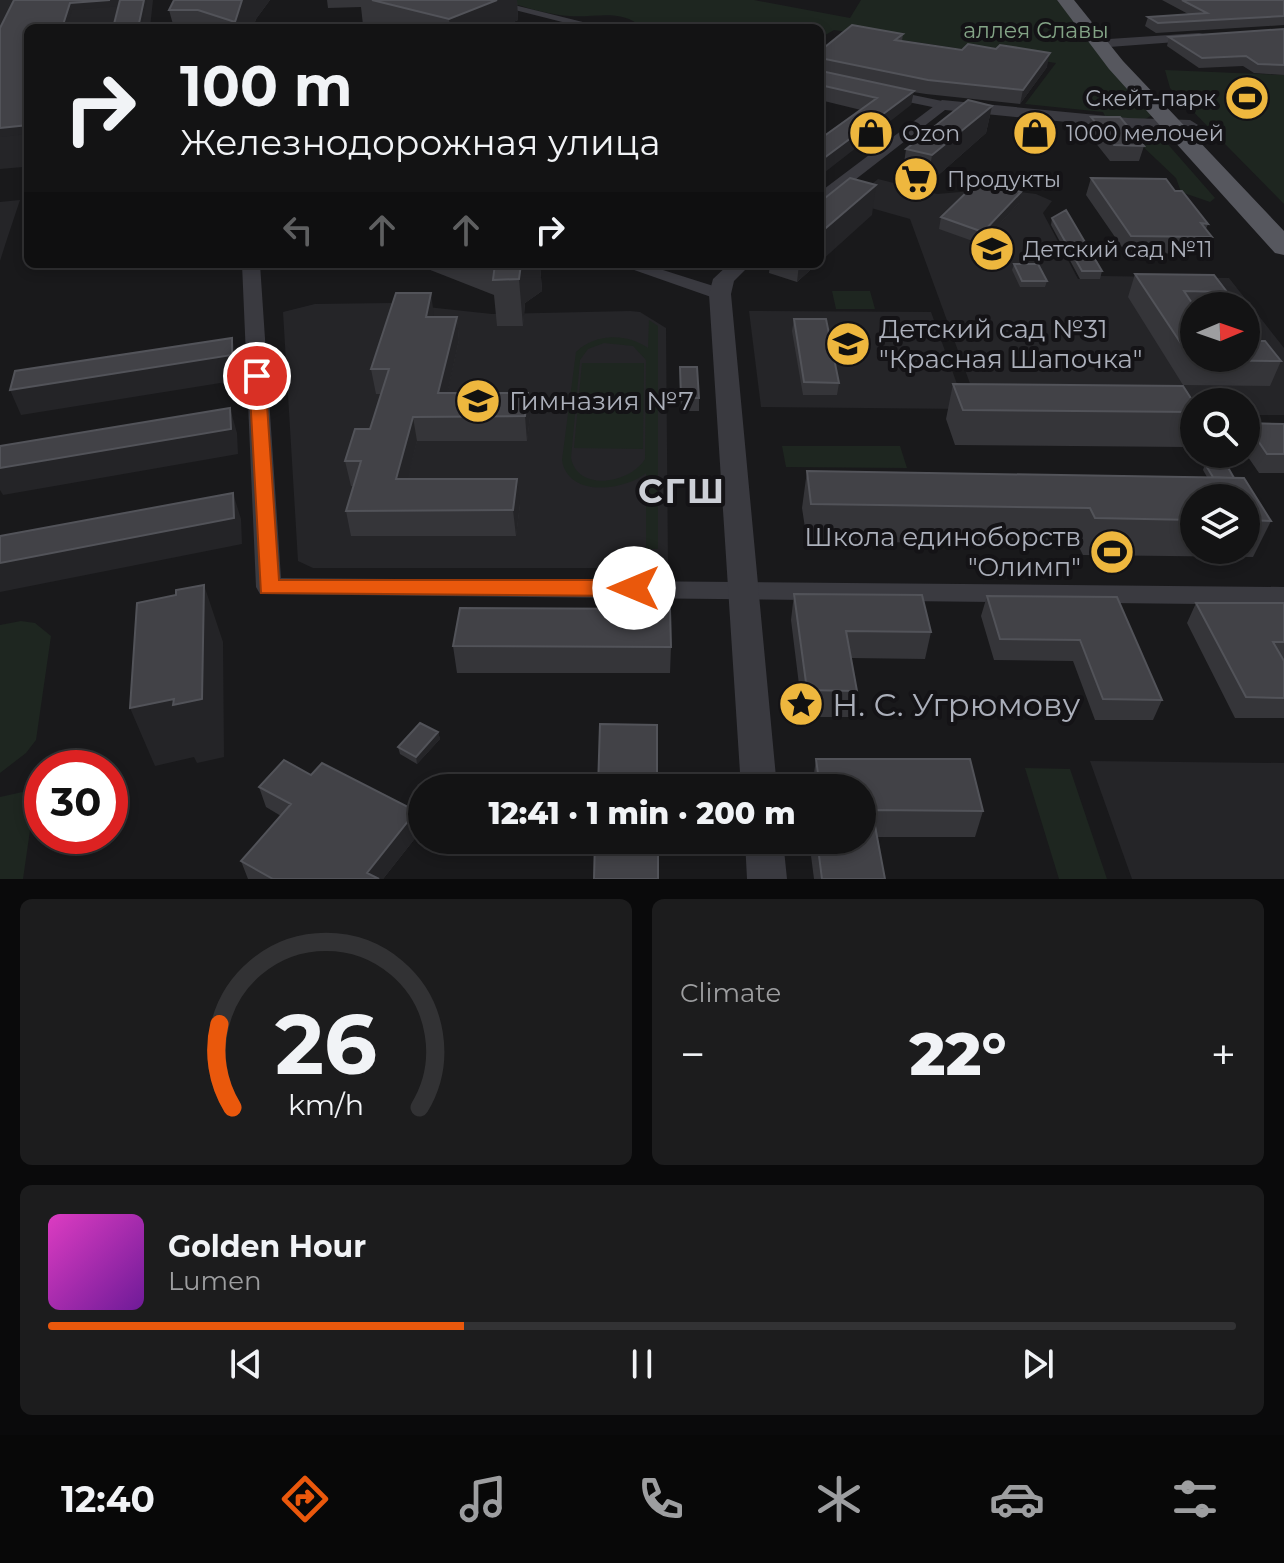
<!DOCTYPE html>
<html lang="en">
<head>
<meta charset="utf-8">
<style>
	:root { --surface:#131314; --page:#1c1c1d; --text:#f1f3f6; --muted:#9d9ea0; --line:#323234; --accent:#ea580c }
	body { margin:0; font-family:Montserrat,sans-serif; background:var(--page); color:var(--text); height:100vh; display:flex; flex-direction:column; font-size:30px; white-space:nowrap }
	* { box-sizing:border-box; margin:0 }
	p { font-size:26px; color:var(--muted) }
	.icon { flex:none; width:44px; height:44px; fill:none; stroke:currentColor; stroke-width:2; stroke-linecap:round; stroke-linejoin:round }
	.map { position:relative; height:879px; overflow:hidden }
	.panel { display:flex; flex-direction:column; gap:20px; padding:20px; background:#0a0a0b; flex:1 }
	.panel>* { flex:none }
	.banner { position:absolute; left:24px; top:24px; width:800px; height:244px; border-radius:12px; box-shadow:0 4px 12px #0003,0 0 0 2px var(--line); background:#131314; color:var(--text); overflow:hidden }
	.needle { width:52px; rotate:88deg }
	.fabs { position:absolute; left:1180px; top:292px; display:grid; gap:16px }
	.fabs a { display:grid; place-items:center; width:80px; height:80px; border-radius:50%; background:var(--surface); box-shadow:0 4px 12px #0003,0 0 0 2px var(--line); font-size:40px }
	.speed { position:absolute; left:24px; top:750px; display:flex; gap:16px; font-size:40px; font-weight:700; text-align:center }
	.speed>* { display:grid; place-content:center; width:104px; height:104px; border-radius:50%; background:var(--surface); box-shadow:0 4px 12px #0003,0 0 0 2px var(--line); line-height:1 }
	.speed .limit { border:12px solid #d22; background:#fff; color:#111 }
	.pin { position:absolute; display:grid; place-items:center; width:68px; height:68px; color:#fff; margin:-34px; border:4px solid #fff; border-radius:50%; box-shadow:0 2px 8px #0007 }
	.me { position:absolute; width:88px; margin:-44px; rotate:270deg; stroke-linejoin:round; filter:drop-shadow(0 0 6px #0008) }
	.turn { display:flex; align-items:center; gap:28px; height:168px; padding:0 24px; font-size:36px }
	.turn .icon { width:104px; height:104px; stroke-width:2.5 }
	.turn b { display:block; font-size:56px; line-height:68px }
	.lanes { display:flex; align-items:center; height:76px; padding:0 24px; background:#0003; justify-content:center; gap:40px; direction:ltr }
	.lanes .off { opacity:.35 }
	.big { font-size:60px; font-weight:800; line-height:1.1 }
	.panel .tile { flex:1; display:flex; flex-direction:column; justify-content:center; gap:12px; min-width:0; padding:0 28px; border-radius:12px; background:var(--page) }
	.panel .dial { align-items:center; gap:0 }
	.dial svg { height:208px; overflow:visible; fill:none; stroke:var(--line); stroke-width:7; stroke-linecap:round; text-anchor:middle }
	.dial text { fill:var(--text); stroke:none }
	.song { display:flex; align-items:center; gap:24px }
	.cover { width:96px; height:96px; border-radius:12px; background:linear-gradient(135deg,hsl(310 70% 55%),hsl(280 70% 35%)) }
	.played { height:8px; border-radius:4px; background:linear-gradient(90deg,var(--accent) 35%,var(--line) 35%) }
	.keys { display:flex; justify-content:space-around; direction:ltr }
	.heat { display:flex; justify-content:space-between; align-items:center; font-size:44px; direction:ltr }
	.panel .tiles { flex:1; display:grid; gap:20px; grid-template-columns:1fr 1fr }
	.tile:last-child { grid-column:span 2 }
	.trip { position:absolute; left:408px; top:774px; width:468px; height:80px; border-radius:40px; background:var(--surface); box-shadow:0 4px 12px #0003,0 0 0 2px var(--line); font-weight:800; line-height:80px; text-align:center }
	.menu { display:flex; height:128px; justify-content:space-around; align-items:center; background:#080808; color:var(--muted) }
	.menu .icon { width:56px; height:56px }
	.menu .on { color:var(--accent) }
	.menu b { font-size:36px; color:var(--text) }
	.map>svg:first-child { display:block }
	.built { fill:#252528; fill-rule:evenodd }
	.green { fill:#1e2620; fill-rule:evenodd }
	.lines { fill:none; stroke-linecap:round; stroke-linejoin:round }
	.minor { fill:#3a3a40; fill-rule:evenodd }
	.tertiary { fill:#3a3a40; fill-rule:evenodd }
	.primary { fill:#56575e; fill-rule:evenodd }
	.wall { fill:#353539; fill-rule:evenodd }
	.shaded-wall { fill:#242427 }
	.building { fill:#424247; stroke:#525359; stroke-width:2 }
	.route { fill:#ea580c; stroke:#983908; stroke-width:2 }
	.labels { text-anchor:middle; dominant-baseline:central; stroke-width:8; stroke-linejoin:round; paint-order:stroke }
	.far-park-label { font-size:22px; fill:#83a486; stroke:#141316 }
	.far-poi-label { font-size:22px; fill:#abafba; stroke:#141316; text-anchor:start }
	.poi-label { font-size:26px; fill:#abafba; stroke:#141316; text-anchor:start }
	.near-poi-label { font-size:32px; fill:#abafba; stroke:#141316; text-anchor:start }
	.district-label { font-size:34px; font-weight:bold; letter-spacing:2px; fill:#cccfd6; stroke:#141316 }
</style>
</head>
<body>
<div class="map">
<svg width="1284" height="879" viewBox="0 0 1284 879">
	<rect width="100%" height="100%" fill="#19191b"/>
	<path class="built" d="M 0,0 L 153,0 L 150,28 L 28,28 L 28,154 L 23,167 L 0,169 Z
		M 878,179 L 937,194 L 995,189 L 1036,194 L 1052,201 L 1043,213 L 1078,279 L 1089,279 L 1099,273 L 1101,276 L 1229,278 L 1284,348 L 1284,415 L 1246,415 L 1246,402 L 1194,402 L 1194,414 L 980,411 L 910,219 L 850,202 ZM 1194,306 L 1246,306 L 1246,358 L 1194,358 Z
		M 20,200 L 7,239 L 0,261 L 0,202 Z
		M 390,303 L 492,314 L 630,311 L 640,312 L 666,328 L 668,568 L 313,568 L 298,561 L 283,312 L 315,304 Z
		M 749,311 L 931,312 L 966,409 L 761,407 Z
		M 1090,761 L 1284,763 L 1284,879 L 1132,879 Z"/>
	<path class="green" d="M 503,0 L 754,0 L 850,18 L 861,0 L 1057,0 L 1152,115 L 1144,120 L 1105,116 L 1103,112 L 1025,104 L 1056,63 L 834,30 L 820,38 L 820,28 L 642,28 C 623,8 594,18 570,16 C 549,15 523,7 503,0 Z
		M 1165,70 L 1284,75 L 1284,204 L 1170,88 Z
		M 1137,136 L 1165,141 L 1215,198 L 1210,202 L 1181,192 L 1176,178 L 1136,140 Z
		M 832,291 L 870,291 L 875,309 L 836,309 Z
		M 649,320 L 658,326 L 658,549 L 646,549 L 646,473 C 626,490 568,499 562,460 L 576,352 C 595,333 627,333 648,348 ZM 604,343 L 633,346 L 646,360 L 645,459 C 631,483 578,493 571,458 L 580,360 L 588,349 Z
		M 582,363 L 644,363 L 643,449 L 574,448 Z
		M 782,446 L 900,446 L 907,468 L 786,467 Z
		M 21,621 L 35,623 L 51,636 L 36,740 L 26,753 L 0,773 L 0,625 Z
		M 1025,768 L 1070,769 L 1107,879 L 1059,879 Z
		M 36,789 L 23,879 L 0,879 L 0,797 Z"/>
	<g class="lines">
		<path class="minor" d="M 475,0 L 494,0 L 607,28 L 586,28 Z
			M 1199,33 L 1203,34 L 1203,40 L 1109,47 L 1103,43 L 1109,39 Z
			M 884,89 L 942,101 L 949,105 L 942,109 L 879,96 L 877,93 Z
			M 242,264 L 260,264 L 281,578 L 1284,587 L 1284,605 L 260,594 L 256,587 Z
			M 617,264 L 644,264 L 726,290 L 729,294 L 720,300 L 714,298 Z"/>
		<path class="tertiary" d="M 942,100 L 1128,118 L 1190,120 L 1198,125 L 1190,130 L 1128,128 L 945,110 L 820,207 L 820,192 Z
			M 729,264 L 751,264 L 734,281 L 731,294 L 777,788 L 741,788 L 709,294 L 713,279 Z
			M 745,840 L 783,840 L 787,879 L 747,879 Z"/>
		<path class="primary" d="M 1057,0 L 1074,0 L 1123,61 L 1284,231 L 1284,255 L 1275,253 L 1109,69 Z"/>
	</g>
	<path class="wall" d="M 174,0 L 270,0 L 256,19 L 253,28 L 174,28 L 169,10 Z
		M 327,0 L 517,0 L 518,20 L 500,28 L 374,28 L 363,25 L 361,7 L 328,8 Z
		M 1162,0 L 1284,0 L 1284,25 L 1156,33 L 1145,26 L 1148,17 L 1190,15 Z
		M 1284,29 L 1284,75 L 1254,73 L 1243,66 L 1199,68 L 1167,46 L 1169,37 Z
		M 903,34 L 902,41 L 1047,67 L 1020,104 L 926,94 L 913,92 L 911,105 L 861,110 L 820,100 L 820,58 Z
		M 992,106 L 986,133 L 927,185 L 902,178 L 906,149 Z
		M 1091,117 L 1144,146 L 1139,161 L 1110,161 L 1087,132 Z
		M 1091,178 L 1175,191 L 1208,224 L 1206,229 L 1212,237 L 1206,254 L 1126,253 L 1086,195 Z
		M 991,188 L 1019,203 L 981,244 L 939,229 L 941,217 Z
		M 1052,218 L 1102,271 L 1100,279 L 1080,279 L 1051,225 Z
		M 415,264 L 540,264 L 542,291 L 525,303 L 523,326 L 497,326 L 494,295 Z
		M 770,264 L 817,264 L 797,282 L 769,273 Z
		M 1014,264 L 1047,281 L 1045,287 L 1020,287 L 1012,270 Z
		M 1135,274 L 1227,292 L 1222,306 L 1194,306 L 1194,358 L 1281,361 L 1270,386 L 1183,385 L 1128,297 Z
		M 434,316 L 434,317 L 457,317 L 459,340 L 447,393 L 530,417 L 527,441 L 417,441 L 407,479 L 520,504 L 516,536 L 351,536 L 346,511 L 353,486 L 351,486 L 345,461 L 370,429 L 381,394 L 376,394 L 371,369 Z
		M 794,319 L 839,383 L 837,395 L 803,395 L 792,331 Z
		M 680,367 L 699,398 L 699,411 L 681,411 Z
		M 953,384 L 1194,403 L 1194,427 L 1186,447 L 955,445 L 946,419 Z
		M 1246,423 L 1284,424 L 1284,473 L 1259,473 L 1246,454 Z
		M 1205,464 L 1234,478 L 1271,521 L 1253,557 L 1083,555 L 1078,545 L 807,541 L 802,508 L 807,471 L 1207,477 L 1203,470 ZM 1194,498 L 1246,498 L 1246,550 L 1194,550 Z
		M 794,594 L 931,632 L 925,659 L 851,658 L 857,691 L 852,717 L 803,717 L 791,620 Z
		M 987,596 L 1117,597 L 1162,700 L 1153,720 L 1095,720 L 1073,661 L 994,660 L 981,616 Z
		M 1196,603 L 1284,603 L 1284,718 L 1235,718 L 1187,623 Z
		M 453,646 L 671,647 L 670,673 L 457,673 Z
		M 438,732 L 440,739 L 417,764 L 400,754 L 398,747 Z
		M 816,759 L 983,811 L 975,837 L 877,837 L 885,879 L 814,879 L 809,840 L 862,840 L 862,788 L 812,788 Z
		M 311,775 L 416,811 L 420,832 L 383,879 L 248,879 L 241,861 L 281,816 L 266,807 L 259,787 Z"/>
	<path class="shaded-wall" d="M 110,0 L 121,0 L 122,6 L 72,10 L 67,28 L 62,28 L 70,3 Z
		M 144,0 L 147,0 L 141,28 L 138,28 Z
		M 242,0 L 270,0 L 256,19 L 253,28 L 236,28 L 235,22 Z
		M 497,0 L 517,0 L 518,20 L 500,28 L 450,28 L 449,19 Z
		M 1050,53 L 1047,67 L 1020,104 L 1023,90 Z
		M 914,91 L 911,105 L 820,176 L 820,161 Z
		M 992,106 L 986,133 L 927,185 L 932,155 Z
		M 28,125 L 28,134 L 0,137 L 0,128 Z
		M 876,185 L 872,215 L 820,262 L 820,233 Z
		M 1021,192 L 1019,203 L 981,244 L 983,232 Z
		M 521,264 L 540,264 L 542,291 L 525,303 L 523,326 L 519,279 Z
		M 799,264 L 817,264 L 797,282 Z
		M 431,293 L 434,316 L 429,340 L 426,317 Z
		M 457,317 L 459,340 L 442,417 L 438,393 Z
		M 232,338 L 238,362 L 239,380 L 21,415 L 10,390 Z
		M 528,393 L 530,417 L 527,441 L 525,416 Z
		M 230,408 L 237,433 L 238,454 L 3,495 L 0,490 L 0,468 Z
		M 413,417 L 417,441 L 401,505 L 396,479 Z
		M 517,479 L 520,504 L 516,536 L 513,510 Z
		M 233,493 L 241,519 L 242,544 L 0,592 L 0,563 Z
		M 204,585 L 223,642 L 224,757 L 197,763 L 194,757 L 155,766 L 130,708 Z
		M 438,732 L 440,739 L 417,764 L 416,757 Z
		M 416,811 L 420,832 L 383,879 L 369,879 L 367,873 Z"/>
	<path class="building" d="M 14,0 L 110,0 L 70,3 L 62,28 L 28,28 L 28,125 L 0,128 L 0,28 Z
		M 120,0 L 144,0 L 138,28 L 113,28 Z
		M 174,0 L 242,0 L 235,22 L 198,10 L 169,10 Z
		M 372,0 L 497,0 L 449,19 Z
		M 1182,0 L 1284,0 L 1284,16 L 1158,23 L 1148,17 L 1207,13 Z
		M 612,25 L 624,28 L 606,28 Z
		M 852,25 L 903,34 L 895,40 L 962,50 L 968,44 L 996,49 L 1000,45 L 1050,53 L 1023,90 L 928,80 L 820,58 L 820,51 Z
		M 1284,29 L 1284,65 L 1258,64 L 1246,56 L 1202,58 L 1169,37 Z
		M 820,63 L 821,71 L 914,91 L 820,161 L 820,139 L 877,98 L 820,85 Z
		M 968,100 L 992,106 L 932,155 L 906,149 Z
		M 1091,117 L 1120,117 L 1144,146 L 1114,145 Z
		M 850,178 L 876,185 L 820,233 L 820,202 Z
		M 1091,178 L 1166,179 L 1175,191 L 1182,191 L 1208,224 L 1201,223 L 1212,237 L 1131,236 Z
		M 975,184 L 991,188 L 994,185 L 1021,192 L 983,232 L 941,217 Z
		M 1066,210 L 1102,271 L 1082,271 L 1052,218 Z
		M 495,264 L 521,264 L 519,279 L 493,280 Z
		M 1014,264 L 1038,264 L 1047,281 L 1022,281 Z
		M 1135,274 L 1214,275 L 1227,292 L 1184,291 L 1194,306 L 1194,358 L 1246,358 L 1246,341 L 1265,341 L 1281,361 L 1192,360 Z
		M 396,293 L 431,293 L 426,317 L 457,317 L 438,393 L 528,393 L 525,416 L 413,417 L 396,479 L 517,479 L 513,510 L 346,511 L 361,461 L 345,461 L 355,429 L 370,429 L 389,369 L 371,369 Z
		M 794,319 L 826,319 L 839,383 L 804,382 Z
		M 232,338 L 232,355 L 10,390 L 15,371 Z
		M 680,367 L 697,367 L 699,398 L 681,398 Z
		M 953,384 L 1183,386 L 1194,403 L 1194,412 L 963,410 Z
		M 230,408 L 231,429 L 0,468 L 0,446 Z
		M 1246,423 L 1284,424 L 1284,454 L 1267,454 Z
		M 1205,464 L 1226,464 L 1234,478 L 1213,477 Z
		M 807,471 L 1244,478 L 1271,521 L 1246,520 L 1246,498 L 1194,498 L 1194,520 L 1095,518 L 1090,508 L 811,504 Z
		M 233,493 L 234,518 L 0,563 L 0,536 Z
		M 204,585 L 202,699 L 173,705 L 174,699 L 130,708 L 137,603 L 176,595 L 176,590 Z
		M 794,594 L 922,595 L 931,632 L 846,631 L 857,691 L 807,690 Z
		M 987,596 L 1117,597 L 1162,700 L 1103,699 L 1080,640 L 1000,639 Z
		M 1196,603 L 1284,603 L 1284,642 L 1273,642 L 1284,661 L 1284,698 L 1246,697 Z
		M 460,608 L 670,609 L 671,647 L 453,646 Z
		M 420,723 L 438,732 L 416,757 L 398,747 Z
		M 600,724 L 657,725 L 657,788 L 598,788 Z
		M 816,759 L 970,759 L 983,811 L 872,810 L 885,879 L 822,879 L 817,840 L 862,840 L 862,788 L 820,788 Z
		M 284,760 L 311,775 L 322,763 L 416,811 L 367,873 L 379,879 L 273,879 L 241,861 L 291,804 L 259,787 Z
		M 595,840 L 658,840 L 658,879 L 594,879 Z"/>
	<path class="route" d="M 257,371 L 265,376 L 279,580 L 634,580 L 645,588 L 634,596 L 261,593 L 249,376 Z"/>
	<defs>
		<g id="stadium-disc" transform="scale(2.3)"><circle r="9.5" fill="#eeb73e" stroke="#141316"/><path d="M0-5a6.5 5 0 1 0 0 10a6.5 5 0 1 0 0-10ZM-3.5-1.8h7v3.6h-7Z" fill="#111"/></g>
		<g id="shop-disc" transform="scale(2.3)"><circle r="9.5" fill="#eeb73e" stroke="#141316"/><path d="M-5-2.5h2.3a2.7 3.5 0 0 1 5.4 0H5L5.5 6h-11ZM-1.5-2.5h3a1.5 2.3 0 0 0-3 0Z" fill="#111"/></g>
		<g id="supermarket-disc" transform="scale(2.3)"><circle r="9.5" fill="#eeb73e" stroke="#141316"/><path d="M-6-5.5h2.5l.6 2H6L4.5 2H-2.5L-4.4-4H-6ZM-1.5 3.2a1.3 1.3 0 1 0 .1 0ZM3 3.2a1.3 1.3 0 1 0 .1 0Z" fill="#111"/></g>
		<g id="school-disc" transform="scale(2.3)"><circle r="9.5" fill="#eeb73e" stroke="#141316"/><path d="M0-5L7-2L0 1L-7-2ZM-4 1L0 2.5L4 1V4Q0 6-4 4Z" fill="#111"/></g>
		<g id="sight-disc" transform="scale(2.3)"><circle r="9.5" fill="#eeb73e" stroke="#141316"/><path d="M0-6L1.8-2.2L6-1.7L2.9 1.2L3.7 5.4L0 3.3L-3.7 5.4L-2.9 1.2L-6-1.7L-1.8-2.2Z" fill="#111"/></g>
	</defs>
	<g fill-rule="evenodd">
		<use href="#stadium-disc" x="1247" y="98"/>
		<use href="#shop-disc" x="871" y="133"/>
		<use href="#shop-disc" x="1035" y="133"/>
		<use href="#supermarket-disc" x="916" y="179"/>
		<use href="#school-disc" x="992" y="249"/>
		<use href="#school-disc" x="848" y="344"/>
		<use href="#school-disc" x="478" y="401"/>
		<use href="#stadium-disc" x="1112" y="552"/>
		<use href="#sight-disc" x="801" y="704"/>
	</g>
	<g class="labels">
		<g class="far-park-label">
			<text x="1036" y="30">аллея Славы</text>
		</g>
		<g class="far-poi-label">
			<text x="1216" y="98" text-anchor="end">Скейт-парк</text>
			<text x="902" y="133">Ozon</text>
			<text x="1066" y="133">1000 мелочей</text>
			<text x="947" y="179">Продукты</text>
			<text x="1023" y="249">Детский сад №11</text>
		</g>
		<g class="poi-label">
			<text x="879" y="329">Детский сад №31<tspan x="879" dy="30">"Красная Шапочка"</tspan></text>
			<text x="509" y="401">Гимназия №7</text>
			<text x="1081" y="537" text-anchor="end">Школа единоборств<tspan x="1081" dy="30">"Олимп"</tspan></text>
		</g>
		<g class="near-poi-label">
			<text x="832" y="704">Н. С. Угрюмову</text>
		</g>
		<g class="district-label">
			<text x="682" y="491">СГШ</text>
		</g>
	</g>
</svg>
<div class="fabs">
<a><svg class="needle" viewBox="-14 -14 28 28"><path d="M0-13l5 13h-10z" fill="#e53935"/><path d="M0 13l5-13h-10z" fill="#9d9ea0"/></svg></a>
<a><svg class="icon" aria-label="search" viewBox="0 0 24 24"><circle cx="10" cy="10" r="6"/><path d="M15 15l6 6"/></svg></a>
<a><svg class="icon" aria-label="layers" viewBox="0 0 24 24"><path d="M12 4l9 5-9 5-9-5zM3 14l9 5 9-5"/></svg></a>
</div>
<div class="speed"><div class="limit">30</div></div>
<div class="pin" style="left:257px;top:376px;background:#d93025"><svg class="icon" aria-label="arrive" viewBox="0 0 24 24"><path d="M6 21V4h12l-3 4 3 4H6"/></svg></div>
<svg class="me" style="left:634px;top:588px" viewBox="-20 -20 40 40"><circle r="19" fill="#fff"/><path d="M0-13L10 11 0 6-10 11z" fill="#ea580c"/></svg>
<div class="trip">12:41 · 1 min · 200 m</div>
<div class="banner">
<div class="turn"><svg class="icon" aria-label="right" viewBox="0 0 24 24"><path d="M7 20v-9h11M14 6l5 5-5 5"/></svg><div><b>100 m</b>Железнодорожная улица</div></div>
<div class="lanes"><svg class="icon off" aria-label="left" viewBox="0 0 24 24"><path d="M17 20v-9H6M10 6l-5 5 5 5"/></svg><svg class="icon off" aria-label="ahead" viewBox="0 0 24 24"><path d="M12 20V5M6 11l6-6 6 6"/></svg><svg class="icon off" aria-label="ahead" viewBox="0 0 24 24"><path d="M12 20V5M6 11l6-6 6 6"/></svg><svg class="icon" aria-label="right" viewBox="0 0 24 24"><path d="M7 20v-9h11M14 6l5 5-5 5"/></svg></div>
</div>
</div>
<section class="panel">
<div class="tiles">
<div class="tile dial"><svg viewBox="0 0 100 80">
<path d="M14 69A42 42 0 1 1 86 69"/>
<path d="M14 69A42 42 0 0 1 9 37" stroke="#ea580c"/>
<text x="50" y="56" font-size="32" font-weight="700">26</text>
<text x="50" y="72" font-size="11">km/h</text>
</svg></div>
<div class="tile"><p>Climate</p>
<div class="heat"><a>−</a><b class="big">22°</b><a>+</a></div>
</div>
<div class="tile">
<div class="song"><i class="cover"></i><div><b>Golden Hour</b><p>Lumen</p></div></div>
<div class="played"></div>
<div class="keys"><svg class="icon" aria-label="previous" viewBox="0 0 24 24"><path d="M18 5L8 12l10 7zM5 5v14"/></svg><svg class="icon" aria-label="pause" viewBox="0 0 24 24"><path d="M8 5v14M16 5v14"/></svg><svg class="icon" aria-label="next" viewBox="0 0 24 24"><path d="M6 5l10 7-10 7zM19 5v14"/></svg></div>
</div>
</div>
</section>
<nav class="menu">
<b>12:40</b>
<svg class="icon on" aria-label="directions" viewBox="0 0 24 24"><path d="M12 3l9 9-9 9-9-9zM9 14v-3h6M13 9l2 2-2 2"/></svg>
<svg class="icon" aria-label="music" viewBox="0 0 24 24"><path d="M9 18V5l10-2v13"/><circle cx="6" cy="18" r="3"/><circle cx="16" cy="16" r="3"/></svg>
<svg class="icon" aria-label="phone" viewBox="0 0 24 24"><path d="M5 4h4l2 5-3 2q2 4 5 5l2-3 5 2v4C11 20 4 13 5 4z"/></svg>
<svg class="icon" aria-label="climate" viewBox="0 0 24 24"><path d="M12 3v18M4 7l16 10M4 17L20 7"/></svg>
<svg class="icon" aria-label="car" viewBox="0 0 24 24"><path d="M5 17H2v-5l4-1 3-4h7l3 4 3 1v5h-3M9 17h6M6 11h13"/><circle cx="7" cy="17" r="2"/><circle cx="17" cy="17" r="2"/></svg>
<svg class="icon" aria-label="filters" viewBox="0 0 24 24"><path d="M4 7h16M4 17h16"/><circle cx="9" cy="7" r="2"/><circle cx="15" cy="17" r="2"/></svg>
</nav>
</body>
</html>
